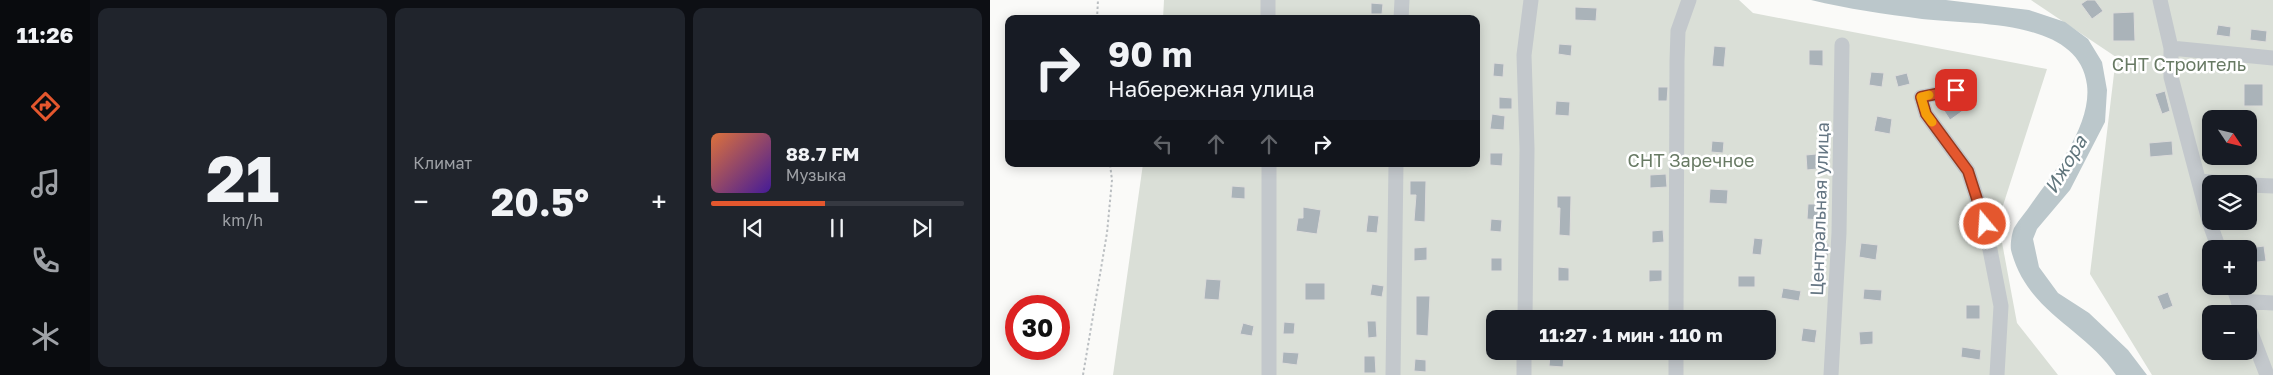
<!DOCTYPE html>
<html lang="ru">
<head>
<meta charset="utf-8">
<style>
	:root { --surface:#171b24; --page:#20242c; --text:#f1f3f6; --muted:#9ea1a6; --line:#363941; --accent:#e4572e }
	body { margin:0; font-family:"Golos Text",sans-serif; background:var(--page); color:var(--text); height:100vh; display:flex; flex-direction:column; font-size:19px; white-space:nowrap }
	* { box-sizing:border-box; margin:0 }
	p { font-size:16px; color:var(--muted) }
	.icon { flex:none; width:28px; height:28px; fill:none; stroke:currentColor; stroke-width:2; stroke-linecap:round; stroke-linejoin:round }
	.map { position:relative; flex:1; overflow:hidden }
	.panel { display:flex; flex-direction:column; gap:8px; padding:8px; background:#0d0f14; width:900px }
	.panel>* { flex:none }
	.banner { position:absolute; left:15px; top:15px; width:475px; height:152px; border-radius:10px; box-shadow:0 2px 12px #0003; background:#171b24; color:var(--text); overflow:hidden }
	.needle { width:32px; rotate:125deg }
	.tools { position:absolute; left:1212px; top:110px; display:grid; gap:10px }
	.tools a { display:grid; place-items:center; width:55px; height:55px; border-radius:10px; background:var(--surface); box-shadow:0 2px 12px #0003; font-size:25px }
	.speed { position:absolute; left:15px; top:295px; display:flex; gap:10px; font-size:25px; font-weight:700; text-align:center }
	.speed>* { display:grid; place-content:center; width:65px; height:65px; border-radius:50%; background:var(--surface); box-shadow:0 2px 12px #0003; line-height:1 }
	.speed .limit { border:8px solid #d22; background:#fff; color:#111 }
	.pin { position:absolute; display:grid; place-items:center; width:42px; height:42px; color:#fff; margin:-21px; border-radius:10px; box-shadow:0 2px 8px #0006 }
	.me { position:absolute; width:55px; margin:-28px; rotate:342deg; stroke-linejoin:round; filter:drop-shadow(0 0 4px #0008) }
	.turn { display:flex; align-items:center; gap:18px; height:105px; padding:0 20px; font-size:22px }
	.turn .icon { width:65px; height:65px; stroke-width:2.5 }
	.turn b { display:block; font-size:35px; line-height:42px }
	.lanes { display:flex; align-items:center; height:48px; padding:0 20px; background:#0003; justify-content:center; gap:25px; direction:ltr }
	.lanes .off { opacity:.35 }
	.big { font-size:38px; font-weight:700; line-height:1.1 }
	.panel .tile { flex:1; display:flex; flex-direction:column; justify-content:center; gap:8px; min-width:0; padding:0 18px; border-radius:10px; background:var(--page) }
	.panel .dial { align-items:center; gap:0 }
	.dial b { font-size:65px; line-height:1 }
	.song { display:flex; align-items:center; gap:15px }
	.cover { width:60px; height:60px; border-radius:8px; background:linear-gradient(135deg,hsl(20 70% 55%),hsl(260 70% 35%)) }
	.played { height:5px; border-radius:2px; background:linear-gradient(90deg,var(--accent) 45%,var(--line) 45%) }
	.keys { display:flex; justify-content:space-around; direction:ltr }
	.heat { display:flex; justify-content:space-between; align-items:center; font-size:28px; direction:ltr }
	.panel .tiles { flex:1; display:grid; gap:8px; grid-template-columns:repeat(3,1fr) }
	.trip { position:absolute; left:496px; top:310px; width:290px; height:50px; border-radius:10px; background:var(--surface); box-shadow:0 2px 12px #0003; font-weight:700; line-height:50px; text-align:center }
	main { display:flex; flex:1; min-height:0 }
	.menu { display:flex; flex-direction:column; width:90px; justify-content:space-around; align-items:center; background:#090b0e; color:var(--muted) }
	.menu .icon { width:35px; height:35px }
	.menu .on { color:var(--accent) }
	.menu b { font-size:22px; color:var(--text) }
	.map>svg:first-child { display:block }
	.green { fill:#dadfd7; fill-rule:evenodd }
	.water { fill:#bbc7cb }
	.building { fill:#aab3b9; stroke:#dcdcda }
	.lines { fill:none; stroke-linecap:round; stroke-linejoin:round }
	.path { stroke:#bbbfc2; stroke-width:2; stroke-dasharray:2.5 2.5; stroke-linecap:butt }
	.minor { stroke:#c3c8cc; stroke-width:15 }
	.route-casing { stroke:#94391e; stroke-width:12 }
	.route { stroke:#e4572e; stroke-width:9 }
	.slow { stroke:#f59e0b; stroke-width:9 }
	.labels { text-anchor:middle; dominant-baseline:central; stroke-width:5; stroke-linejoin:round; paint-order:stroke }
	.park-label { font-size:18px; fill:#687a64; stroke:#fff }
	.street-label { font-size:18px; fill:#657683; stroke:#fff }
	.water-label { font-size:19px; font-style:italic; fill:#60757c; stroke:#fff }
</style>
</head>
<body>
<main>
<nav class="menu">
<b>11:26</b>
<svg class="icon on" aria-label="directions" viewBox="0 0 24 24"><path d="M12 3l9 9-9 9-9-9zM9 14v-3h6M13 9l2 2-2 2"/></svg>
<svg class="icon" aria-label="music" viewBox="0 0 24 24"><path d="M9 18V5l10-2v13"/><circle cx="6" cy="18" r="3"/><circle cx="16" cy="16" r="3"/></svg>
<svg class="icon" aria-label="phone" viewBox="0 0 24 24"><path d="M5 4h4l2 5-3 2q2 4 5 5l2-3 5 2v4C11 20 4 13 5 4z"/></svg>
<svg class="icon" aria-label="climate" viewBox="0 0 24 24"><path d="M12 3v18M4 7l16 10M4 17L20 7"/></svg>
</nav>
<section class="panel">
<div class="tiles">
<div class="tile dial"><b>21</b><p>km/h</p></div>
<div class="tile"><p>Климат</p>
<div class="heat"><a>−</a><b class="big">20.5°</b><a>+</a></div>
</div>
<div class="tile">
<div class="song"><i class="cover"></i><div><b>88.7 FM</b><p>Музыка</p></div></div>
<div class="played"></div>
<div class="keys"><svg class="icon" aria-label="previous" viewBox="0 0 24 24"><path d="M18 5L8 12l10 7zM5 5v14"/></svg><svg class="icon" aria-label="pause" viewBox="0 0 24 24"><path d="M8 5v14M16 5v14"/></svg><svg class="icon" aria-label="next" viewBox="0 0 24 24"><path d="M6 5l10 7-10 7zM19 5v14"/></svg></div>
</div>
</div>
</section>
<div class="map">
<svg width="1283" height="375" viewBox="0 0 1283 375">
	<rect width="100%" height="100%" fill="#fafaf8"/>
	<path class="green" d="M 174,0 L 749,0 L 763,13 L 1057,69 L 1008,221 L 1027,323 L 1068,375 L 123,375 L 153,164 L 486,164 L 486,19 L 173,19 ZM 505,319 L 778,319 L 778,351 L 505,351 Z
		M 1041,0 L 1283,0 L 1283,375 L 1162,375 L 1100,274 L 1126,57 ZM 1221,119 L 1259,119 L 1259,156 L 1221,156 ZM 1221,184 L 1259,184 L 1259,221 L 1221,221 ZM 1221,249 L 1259,249 L 1259,286 L 1221,286 ZM 1221,314 L 1259,314 L 1259,351 L 1221,351 Z"/>
	<path class="water" d="M 821,0 L 956,0 L 1039,10 L 1075,22 L 1098,39 L 1112,62 L 1117,90 L 1115,122 L 1080,190 L 1047,229 L 1043,239 L 1049,267 L 1068,293 L 1099,313 L 1138,350 L 1157,375 L 1126,375 C 1094,327 1037,313 1021,250 C 1020,244 1022,233 1024,228 C 1029,219 1037,211 1042,203 C 1064,173 1102,125 1097,85 C 1089,18 982,25 932,19 C 895,14 858,9 821,0 Z"/>
	<path class="building" d="M 1097,0 L 1105,0 L 1113,11 L 1102,19 L 1091,4 Z
		M 381,3 L 393,4 L 392,14 L 381,14 Z
		M 585,7 L 607,8 L 606,21 L 585,20 Z
		M 1144,12 L 1145,41 L 1123,41 L 1123,13 Z
		M 1228,25 L 1241,27 L 1240,37 L 1226,35 Z
		M 1261,29 L 1277,31 L 1276,42 L 1260,40 Z
		M 569,44 L 582,45 L 581,56 L 568,54 Z
		M 724,46 L 736,47 L 734,67 L 722,66 Z
		M 819,50 L 833,50 L 833,66 L 819,65 Z
		M 504,63 L 514,64 L 513,77 L 503,76 Z
		M 881,72 L 894,73 L 892,87 L 879,85 Z
		M 917,73 L 920,84 L 908,87 L 905,76 Z
		M 1254,84 L 1273,84 L 1273,106 L 1254,106 Z
		M 668,87 L 678,87 L 677,101 L 668,101 Z
		M 1175,91 L 1180,111 L 1172,114 L 1165,94 Z
		M 509,97 L 522,98 L 522,109 L 509,109 Z
		M 967,99 L 974,110 L 960,120 L 953,109 Z
		M 566,101 L 580,102 L 579,116 L 565,115 Z
		M 502,114 L 515,116 L 514,130 L 500,129 Z
		M 887,116 L 902,119 L 900,134 L 884,131 Z
		M 722,141 L 734,142 L 733,153 L 721,152 Z
		M 1182,141 L 1183,155 L 1160,157 L 1159,143 Z
		M 500,153 L 513,153 L 512,166 L 500,165 Z
		M 826,154 L 827,169 L 817,170 L 816,155 Z
		M 676,174 L 677,187 L 660,188 L 660,175 Z
		M 420,181 L 436,181 L 435,222 L 424,221 L 426,195 L 420,195 Z
		M 242,186 L 255,187 L 255,199 L 241,198 Z
		M 720,189 L 738,190 L 737,204 L 719,203 Z
		M 567,196 L 581,196 L 580,236 L 569,235 L 570,208 L 567,208 Z
		M 818,204 L 830,204 L 829,220 L 817,219 Z
		M 313,207 L 331,210 L 327,234 L 306,231 L 308,218 L 313,218 Z
		M 378,215 L 389,216 L 387,233 L 376,232 Z
		M 501,219 L 512,220 L 511,232 L 500,231 Z
		M 673,230 L 674,242 L 662,243 L 662,231 Z
		M 764,238 L 773,239 L 771,255 L 762,254 Z
		M 827,243 L 839,244 L 838,256 L 826,255 Z
		M 871,243 L 888,245 L 886,260 L 869,257 Z
		M 1274,246 L 1276,261 L 1259,263 L 1259,248 Z
		M 437,247 L 437,260 L 424,261 L 424,248 Z
		M 501,258 L 512,258 L 512,271 L 501,271 Z
		M 568,267 L 579,268 L 579,281 L 568,281 Z
		M 659,270 L 672,270 L 672,281 L 659,282 Z
		M 748,276 L 765,276 L 765,287 L 748,287 Z
		M 216,279 L 231,280 L 229,300 L 214,299 Z
		M 315,283 L 335,283 L 335,300 L 315,300 Z
		M 382,284 L 394,286 L 392,297 L 380,295 Z
		M 793,288 L 811,291 L 809,301 L 791,298 Z
		M 874,289 L 892,290 L 891,301 L 873,299 Z
		M 1178,292 L 1183,306 L 1173,310 L 1167,296 Z
		M 426,296 L 440,296 L 438,336 L 426,335 Z
		M 976,305 L 990,305 L 990,319 L 976,319 Z
		M 377,321 L 386,321 L 387,337 L 378,338 Z
		M 294,322 L 305,323 L 304,334 L 293,334 Z
		M 253,323 L 264,326 L 262,336 L 250,334 Z
		M 813,328 L 827,330 L 825,343 L 811,341 Z
		M 883,331 L 883,344 L 870,345 L 869,332 Z
		M 972,347 L 991,350 L 990,360 L 971,357 Z
		M 293,352 L 309,353 L 307,365 L 292,363 Z
		M 374,356 L 385,356 L 386,373 L 374,373 Z
		M 560,356 L 574,357 L 573,367 L 559,366 Z
		M 425,359 L 436,360 L 436,372 L 424,371 Z"/>
	<g class="lines">
		<path class="path" d="M 107,19 L 108,0
			M 93,375 L 117,233 L 122,180 L 120,164"/>
		<path class="minor" d="M 278,0 L 278,19
			M 1170,0 L 1181,48 L 1181,77 L 1220,224 L 1229,249
			M 411,19 L 412,0
			M 1181,48 L 1283,58
			M 966,90 L 931,97 L 936,114 L 978,171 L 995,224 L 1011,306 L 1007,375
			M 279,164 L 279,375
			M 1209,181 L 1246,184
			M 1259,185 L 1283,186
			M 1243,286 L 1253,314
			M 1248,301 L 1283,303
			M 535,319 L 537,149 L 534,55 L 541,0
			M 686,319 L 687,61 L 688,31 L 699,0
			M 1259,328 L 1277,375
			M 403,375 L 406,164
			M 534,375 L 534,351
			M 686,375 L 686,351
			M 841,375 L 849,233 L 852,45"/>
	</g>
	<g class="lines">
		<g class="route-casing">
			<path id="route" d="M 966,90 L 931,97 L 936,114 L 978,171 L 995,224"/>
		</g>
		<use href="#route" class="route"/>
		<path class="slow" d="M 939,95 L 931,97 L 936,114 L 942,122"/>
	</g>
	<g class="labels">
		<g class="park-label">
			<text x="1189" y="64">СНТ Строитель</text>
			<text x="701" y="160">СНТ Заречное</text>
		</g>
		<g class="street-label">
			<text transform="translate(829 209) rotate(-88)">Центральная улица</text>
		</g>
		<g class="water-label">
			<text transform="translate(1075 164) rotate(-59)">Ижора</text>
		</g>
	</g>
</svg>
<div class="tools">
<a><svg class="needle" viewBox="-14 -14 28 28"><path d="M0-13l5 13h-10z" fill="#e53935"/><path d="M0 13l5-13h-10z" fill="#9ea1a6"/></svg></a>
<a><svg class="icon" aria-label="layers" viewBox="0 0 24 24"><path d="M12 4l9 5-9 5-9-5zM3 14l9 5 9-5"/></svg></a>
<a>+</a>
<a>−</a>
</div>
<div class="speed"><div class="limit">30</div></div>
<div class="pin" style="left:966px;top:90px;background:#d93025"><svg class="icon" aria-label="arrive" viewBox="0 0 24 24"><path d="M6 21V4h12l-3 4 3 4H6"/></svg></div>
<svg class="me" style="left:995px;top:224px" viewBox="-20 -20 40 40"><circle r="17" fill="#e4572e" stroke="#fff" stroke-width="3"/><path d="M0-11L8 9 0 5-8 9z" fill="#fff"/></svg>
<div class="trip">11:27 · 1 мин · 110 m</div>
<div class="banner">
<div class="turn"><svg class="icon" aria-label="right" viewBox="0 0 24 24"><path d="M7 20v-9h11M14 6l5 5-5 5"/></svg><div><b>90 m</b>Набережная улица</div></div>
<div class="lanes"><svg class="icon off" aria-label="left" viewBox="0 0 24 24"><path d="M17 20v-9H6M10 6l-5 5 5 5"/></svg><svg class="icon off" aria-label="ahead" viewBox="0 0 24 24"><path d="M12 20V5M6 11l6-6 6 6"/></svg><svg class="icon off" aria-label="ahead" viewBox="0 0 24 24"><path d="M12 20V5M6 11l6-6 6 6"/></svg><svg class="icon" aria-label="right" viewBox="0 0 24 24"><path d="M7 20v-9h11M14 6l5 5-5 5"/></svg></div>
</div>
</div>
</main>
</body>
</html>
